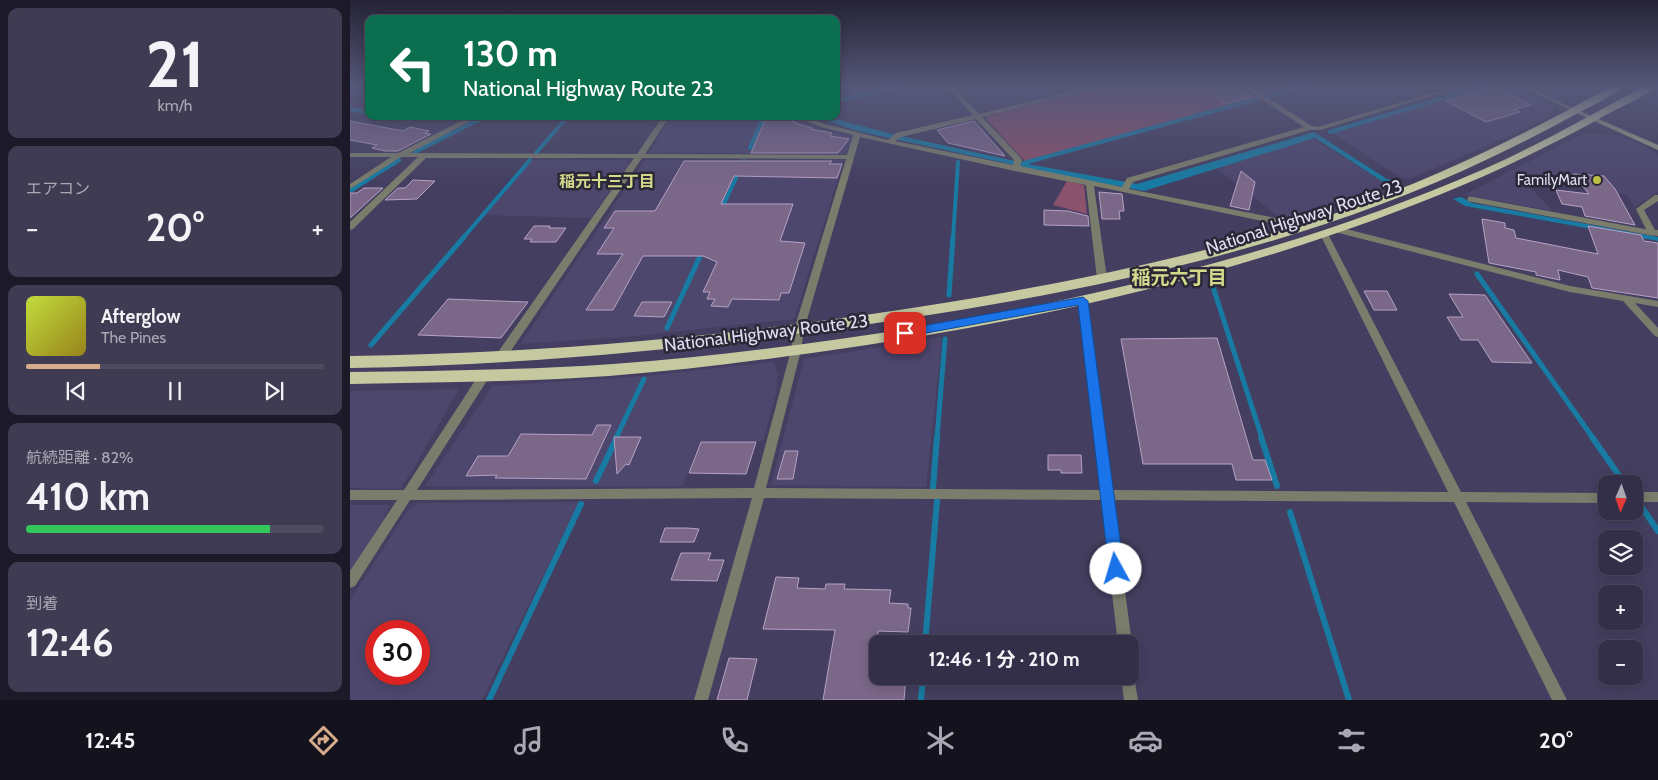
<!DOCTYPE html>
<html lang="ja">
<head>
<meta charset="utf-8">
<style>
	:root { --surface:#332f48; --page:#3e3b52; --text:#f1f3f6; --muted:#a9a9b4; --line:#4e4a60; --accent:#d6ab8b }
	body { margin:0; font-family:Cabin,"Noto Sans JP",sans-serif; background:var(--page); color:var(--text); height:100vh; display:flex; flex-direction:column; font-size:19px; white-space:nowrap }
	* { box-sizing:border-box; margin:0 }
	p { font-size:16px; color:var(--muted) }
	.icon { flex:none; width:28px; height:28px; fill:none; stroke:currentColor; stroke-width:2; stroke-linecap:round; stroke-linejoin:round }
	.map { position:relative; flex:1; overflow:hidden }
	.side { display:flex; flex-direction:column; gap:8px; padding:8px; background:#1c1a28; width:350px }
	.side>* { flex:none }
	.guide { position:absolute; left:15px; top:15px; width:475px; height:105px; border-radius:10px; box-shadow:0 2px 12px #0003,0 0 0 1px var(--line); background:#0b6e4f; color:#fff; overflow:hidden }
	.needle { width:32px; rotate:182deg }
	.tools { position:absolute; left:1248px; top:475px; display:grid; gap:10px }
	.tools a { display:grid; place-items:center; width:45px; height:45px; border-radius:10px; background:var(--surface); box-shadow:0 2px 12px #0003,0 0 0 1px var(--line); font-size:25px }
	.speed { position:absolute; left:15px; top:620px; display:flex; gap:10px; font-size:25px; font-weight:700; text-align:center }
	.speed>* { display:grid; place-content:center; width:65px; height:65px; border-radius:50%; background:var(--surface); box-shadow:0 2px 12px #0003,0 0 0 1px var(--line); line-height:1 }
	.speed .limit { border:8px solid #d22; background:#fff; color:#111 }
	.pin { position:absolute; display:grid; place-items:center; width:42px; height:42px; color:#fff; margin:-21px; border-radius:10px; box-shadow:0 2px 8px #0006 }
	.me { position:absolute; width:55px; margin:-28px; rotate:354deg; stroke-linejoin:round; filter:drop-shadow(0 0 4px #0008) }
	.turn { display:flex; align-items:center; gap:18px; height:105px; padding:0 15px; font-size:22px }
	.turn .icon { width:65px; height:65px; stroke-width:2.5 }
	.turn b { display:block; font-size:35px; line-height:42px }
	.big { font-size:38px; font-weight:700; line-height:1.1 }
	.side .card { flex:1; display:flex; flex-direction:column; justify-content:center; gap:8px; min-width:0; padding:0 18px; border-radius:10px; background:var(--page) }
	.side .dial { align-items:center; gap:0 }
	.dial b { font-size:65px; line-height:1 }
	.song { display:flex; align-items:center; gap:15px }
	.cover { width:60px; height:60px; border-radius:8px; background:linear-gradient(135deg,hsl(70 70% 55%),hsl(50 70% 35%)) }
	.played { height:5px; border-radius:2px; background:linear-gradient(90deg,var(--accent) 25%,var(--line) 25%) }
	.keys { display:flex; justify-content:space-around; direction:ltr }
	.heat { display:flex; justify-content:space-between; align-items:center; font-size:28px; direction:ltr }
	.charge { height:8px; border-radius:4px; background:linear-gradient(90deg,#34c759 82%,var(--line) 0) }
	.trip { position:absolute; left:519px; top:635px; width:270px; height:50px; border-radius:10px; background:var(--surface); box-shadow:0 2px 12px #0003,0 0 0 1px var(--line); font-weight:700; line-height:50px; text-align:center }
	.tabs { display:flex; height:80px; justify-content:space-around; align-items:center; background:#14131d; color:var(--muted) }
	.tabs .icon { width:35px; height:35px }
	.tabs .selected { color:var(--accent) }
	.tabs b { font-size:22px; color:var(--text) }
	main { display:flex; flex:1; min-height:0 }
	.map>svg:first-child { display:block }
	.built { fill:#4d476e; fill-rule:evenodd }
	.green { fill:#8a526c }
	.water { fill:#187ba3 }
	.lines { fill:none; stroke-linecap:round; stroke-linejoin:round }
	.stream-far2 { stroke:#187ba3; stroke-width:4 }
	.stream-far1 { stroke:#187ba3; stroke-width:5 }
	.stream { stroke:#187ba3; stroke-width:6 }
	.building { fill:#7b6788; stroke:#b7a2c5 }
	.lane { stroke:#7b7d6c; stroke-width:5 }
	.street { fill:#7b7d6c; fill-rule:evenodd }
	.secondary { fill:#9a9c81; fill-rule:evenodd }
	.highway { fill:#c6c9a0; fill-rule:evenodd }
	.route { fill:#1a73e8; stroke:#114b97 }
	.poi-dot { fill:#bcbf44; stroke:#2a2837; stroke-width:2 }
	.labels { text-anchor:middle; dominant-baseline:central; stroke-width:5; stroke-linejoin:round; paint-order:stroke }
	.far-poi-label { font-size:15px; fill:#dfddf1; stroke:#2a2837; text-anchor:end }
	.far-neighbourhood-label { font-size:16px; font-weight:bold; fill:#d5d98b; stroke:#2a2837 }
	.street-label { font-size:18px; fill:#dfddf1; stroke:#2a2837 }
	.neighbourhood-label { font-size:19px; font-weight:bold; fill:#d5d98b; stroke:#2a2837 }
</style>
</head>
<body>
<main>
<section class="side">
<div class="card dial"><b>21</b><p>km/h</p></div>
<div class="card"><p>エアコン</p>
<div class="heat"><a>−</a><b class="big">20°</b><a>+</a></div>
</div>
<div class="card">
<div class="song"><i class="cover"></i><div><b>Afterglow</b><p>The Pines</p></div></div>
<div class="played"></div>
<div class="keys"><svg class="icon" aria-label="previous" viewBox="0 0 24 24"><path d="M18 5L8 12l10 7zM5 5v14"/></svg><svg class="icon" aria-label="pause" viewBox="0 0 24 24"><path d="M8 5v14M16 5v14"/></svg><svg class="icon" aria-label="next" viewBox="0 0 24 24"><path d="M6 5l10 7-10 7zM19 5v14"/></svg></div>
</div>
<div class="card"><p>航続距離 · 82%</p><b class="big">410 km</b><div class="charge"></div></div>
<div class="card"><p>到着</p><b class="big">12:46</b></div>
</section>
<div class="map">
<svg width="1308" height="700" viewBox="0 0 1308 700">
	<rect width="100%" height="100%" fill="#443f60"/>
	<path class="built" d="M 1134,86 L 1165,86 L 1205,106 L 1202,115 L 1157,137 L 1060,179 L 1050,177 L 980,132 Z
		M 322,116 L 437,116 L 471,129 L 502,137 L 496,154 L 299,153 Z
		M 1233,134 L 1268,135 L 1298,148 L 1308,156 L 1308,192 L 1284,207 L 1277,195 L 1226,186 L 1217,174 L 1192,177 L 1177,185 L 1203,211 L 1114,195 Z
		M 963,139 L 1032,181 L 1044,184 L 941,220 L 930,218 L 866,168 Z
		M 182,160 L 277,160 L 279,164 L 241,218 L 135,215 Z
		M 295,160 L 494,160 L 444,319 L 274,337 L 170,344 Z
		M 592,337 L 576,487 L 421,485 L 454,359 Z
		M 423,362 L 428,373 L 426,393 L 413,441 L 350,441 L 333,486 L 75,486 L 142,386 L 295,376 Z
		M 109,389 L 65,466 L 50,489 L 0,488 L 0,391 Z
		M 229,502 L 132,700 L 0,700 L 0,600 L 58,510 L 69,503 ZM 69,631 L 69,674 L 26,674 L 26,631 Z
		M 0,505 L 40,505 L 19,546 L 0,573 Z"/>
	<path class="green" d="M 762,86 L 889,86 L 906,97 L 675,161 L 636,119 L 637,116 Z
		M 717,181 L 734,185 L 737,214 L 703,205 Z"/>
	<path class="water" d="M 461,116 L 474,116 L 542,134 L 678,164 L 787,184 L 964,132 L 1037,179 L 1050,182 L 1044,184 L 1032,181 L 965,138 L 794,191 L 672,168 L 660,164 L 511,132 Z
		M 1111,197 L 1122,203 L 1308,237 L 1308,241 L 1115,206 L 1103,199 Z"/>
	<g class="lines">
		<path class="stream-far2" d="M 918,96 L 955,86
			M 486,101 L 553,86
			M 0,109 L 19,113
			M 40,116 L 59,120
			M 980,132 L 1134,86
			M 400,148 L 414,116
			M 65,152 L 136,116
			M 186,153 L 218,116
			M 674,163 L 907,99
			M 0,191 L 49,160
			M 371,210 L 394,161
			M 113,238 L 180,160
			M 603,238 L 608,162"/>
		<path class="stream-far1" d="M 1127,274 L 1243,438
			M 862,284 L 912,438
			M 599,295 L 603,237
			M 317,328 L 352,252
			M 21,345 L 114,237
			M 266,438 L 294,379
			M 587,438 L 595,339"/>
		<path class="stream" d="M 911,437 L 927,486
			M 1242,437 L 1275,484
			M 246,481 L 267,437
			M 583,488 L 587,437
			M 1293,509 L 1308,531
			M 940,512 L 999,700
			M 575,644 L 587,501
			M 139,700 L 231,504
			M 571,700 L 573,676"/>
	</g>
	<path class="building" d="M 858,86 L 885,86 L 902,97 L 874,104 Z
		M 1145,87 L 1181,105 L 1165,109 L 1170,112 L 1136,122 L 1096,101 Z
		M 417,116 L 432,116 L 448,124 L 462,128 L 461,129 L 482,133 L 480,136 L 499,139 L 488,153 L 401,153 Z
		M 0,121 L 53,131 L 60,127 L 79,131 L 75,133 L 81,134 L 48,151 L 35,151 L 22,148 L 27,145 L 0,140 Z
		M 624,121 L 655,156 L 598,143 L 587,130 Z
		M 334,161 L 482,161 L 479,164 L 492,164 L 487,178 L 384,176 L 371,204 L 443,204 L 430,241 L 455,243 L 439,293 L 431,293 L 429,300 L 382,299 L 378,307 L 361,306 L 365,299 L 357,299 L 360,292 L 353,292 L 367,262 L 353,256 L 293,256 L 263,310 L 236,310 L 273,254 L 247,254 L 264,228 L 254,228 L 265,211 L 305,211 Z
		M 891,171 L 905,182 L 899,210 L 880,206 Z
		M 1223,174 L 1254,176 L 1265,189 L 1285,225 L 1235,216 L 1232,207 L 1212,204 L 1206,190 L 1239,194 Z
		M 63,180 L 85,181 L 67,199 L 35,200 L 48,188 L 55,188 Z
		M 14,188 L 33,188 L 0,218 L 0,193 L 7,193 Z
		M 749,192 L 772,194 L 774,211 L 769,211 L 770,219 L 752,219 Z
		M 694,210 L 718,211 L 738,216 L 739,226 L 694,225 Z
		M 1132,219 L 1155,223 L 1155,228 L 1164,230 L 1166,238 L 1248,254 L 1238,226 L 1291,235 L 1294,241 L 1308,243 L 1308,298 L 1242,288 L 1238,277 L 1208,270 L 1210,280 L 1186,275 L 1186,272 L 1139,263 Z
		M 184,226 L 200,226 L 199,228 L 216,228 L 206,242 L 180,242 L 182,239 L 174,239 Z
		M 1014,291 L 1037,291 L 1047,310 L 1024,310 Z
		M 1099,294 L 1135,295 L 1182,363 L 1142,362 L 1128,340 L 1111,340 L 1097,317 L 1113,317 Z
		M 98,299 L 149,301 L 178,302 L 151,338 L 68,335 Z
		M 292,302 L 322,302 L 314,317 L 284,316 Z
		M 867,338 L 903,460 L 915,460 L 922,480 L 886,480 L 882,464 L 793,464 L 771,339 Z
		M 247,425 L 261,425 L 236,479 L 145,478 L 147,475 L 116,476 L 128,456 L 158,456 L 171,434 L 242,435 Z
		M 264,437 L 291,437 L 279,465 L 276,464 L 267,474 Z
		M 351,442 L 406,442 L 396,474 L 339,473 Z
		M 435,451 L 448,451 L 443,479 L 427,479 Z
		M 698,455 L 731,455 L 732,473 L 711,473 L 711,470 L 698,470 Z
		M 315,528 L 337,528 L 349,529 L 344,542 L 310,542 Z
		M 331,553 L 361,553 L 358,560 L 374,560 L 367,581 L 321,580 Z
		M 426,577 L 449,578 L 447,588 L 475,589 L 476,584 L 495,584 L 494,589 L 541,590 L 539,603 L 558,604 L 558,608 L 561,608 L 558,632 L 528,631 L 528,676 L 556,676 L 554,700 L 473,700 L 485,630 L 413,629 Z
		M 379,658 L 407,659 L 397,700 L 367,700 Z"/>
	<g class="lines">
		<path class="lane" d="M 1120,199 L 1302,233"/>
		<path class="street" d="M 596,86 L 603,86 L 629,114 L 745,86 L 757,86 L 632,117 L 671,158 L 672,160 L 670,166 L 772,187 L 777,178 L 954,127 L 891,86 L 899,86 L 962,126 L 968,127 L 1105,86 L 1115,86 L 970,130 L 960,130 L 783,182 L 779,189 L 956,224 L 959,225 L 959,229 L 956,230 L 744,186 L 757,279 L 752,282 L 747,279 L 736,185 L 665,171 L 510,137 L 454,330 L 451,350 L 416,488 L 750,490 L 728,301 L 733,298 L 738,301 L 762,490 L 1098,492 L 970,234 L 974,231 L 977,232 L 1111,492 L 1256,493 L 1256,503 L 1116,502 L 1217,700 L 1202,700 L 1104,502 L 763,500 L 782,644 L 780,649 L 780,644 L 768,644 L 751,500 L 414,498 L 358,700 L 344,700 L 402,498 L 60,500 L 5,586 L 0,588 L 0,571 L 47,500 L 0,500 L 0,490 L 54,490 L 130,373 L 138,373 L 139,376 L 138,379 L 67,490 L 404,488 L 441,350 L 444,330 L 496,159 L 292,158 L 154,361 L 146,361 L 145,358 L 146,355 L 284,158 L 76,158 L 3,229 L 0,230 L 0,222 L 68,157 L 51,157 L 0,189 L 0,184 L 41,157 L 0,157 L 0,153 L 48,153 L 121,116 L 130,116 L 60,153 L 287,154 L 313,116 L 320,116 L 295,154 L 497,155 L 503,135 L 471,127 L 442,116 L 452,116 L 475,124 L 538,140 L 546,133 L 623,115 ZM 626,119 L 664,160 L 663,165 L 545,141 L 551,137 Z
			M 1169,86 L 1177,86 L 1229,111 L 1224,112 Z
			M 67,116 L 76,116 L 67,121 L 63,121 L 63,119 Z
			M 1305,195 L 1308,195 L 1308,201 L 1294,210 L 1305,230 L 1308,230 L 1308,236 L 1299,235 L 1286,209 Z
			M 988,227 L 1220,286 L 1308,301 L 1308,307 L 1285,303 L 1308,328 L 1308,337 L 1305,336 L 1273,301 L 1220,292 L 985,232 L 984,230 Z
			M 1284,492 L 1308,492 L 1308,502 L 1284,502 Z
			M 780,670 L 783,671 L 788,700 L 774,700 L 771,676 L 780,676 Z"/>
		<path class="secondary" d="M 1224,110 L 1228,110 L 1308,145 L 1308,150 L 1224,112 Z"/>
		<path class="highway" d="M 1262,86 L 1274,86 C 1261,97 1243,105 1228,113 C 1199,129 1170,144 1140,158 C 954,247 750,289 547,320 C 365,347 184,365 0,368 L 0,356 C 175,354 348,339 522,314 C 638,297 749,277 863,248 C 892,240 922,234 951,225 C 1060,190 1162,142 1262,86 Z
			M 1295,86 L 1308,86 C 1292,98 1272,106 1254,116 C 1200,146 1146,172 1089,195 C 888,276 676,324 462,353 C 395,362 327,371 259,376 C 173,382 86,382 0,384 L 0,372 C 88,371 175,370 263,364 C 361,357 460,344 557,329 C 754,297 950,249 1134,169 C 1189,145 1242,114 1295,86 Z"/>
	</g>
	<linearGradient id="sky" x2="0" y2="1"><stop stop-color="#252335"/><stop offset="0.47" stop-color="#56587a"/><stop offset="1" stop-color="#56587a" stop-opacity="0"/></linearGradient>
	<rect width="1308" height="184" fill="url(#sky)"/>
	<path class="route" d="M 733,297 L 738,301 L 774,569 L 771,574 L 766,576 L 761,574 L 759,569 L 728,305 L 555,337 L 549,333 L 555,329 Z"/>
	<circle class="poi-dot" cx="1247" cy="180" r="5"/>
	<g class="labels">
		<g class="far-poi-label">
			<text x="1237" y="180">FamilyMart</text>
		</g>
		<g class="far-neighbourhood-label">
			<text x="257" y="181">稲元十三丁目</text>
		</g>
		<g class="street-label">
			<text transform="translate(954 217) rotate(-18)">National Highway Route 23</text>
			<text transform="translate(416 333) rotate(-7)">National Highway Route 23</text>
		</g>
		<g class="neighbourhood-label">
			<text x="829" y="277">稲元六丁目</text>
		</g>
	</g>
</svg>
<div class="tools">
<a><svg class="needle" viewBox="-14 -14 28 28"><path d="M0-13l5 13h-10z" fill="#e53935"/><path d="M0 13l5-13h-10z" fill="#a9a9b4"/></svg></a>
<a><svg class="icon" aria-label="layers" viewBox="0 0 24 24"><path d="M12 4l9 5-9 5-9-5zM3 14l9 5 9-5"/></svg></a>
<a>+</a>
<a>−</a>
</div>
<div class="speed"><div class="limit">30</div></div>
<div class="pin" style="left:555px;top:333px;background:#d93025"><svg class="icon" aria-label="arrive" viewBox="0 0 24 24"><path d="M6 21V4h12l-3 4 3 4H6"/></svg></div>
<svg class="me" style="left:766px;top:569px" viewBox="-20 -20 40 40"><circle r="19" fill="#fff"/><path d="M0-13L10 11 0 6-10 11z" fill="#1a73e8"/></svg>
<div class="trip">12:46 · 1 分 · 210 m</div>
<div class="guide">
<div class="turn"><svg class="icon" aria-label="left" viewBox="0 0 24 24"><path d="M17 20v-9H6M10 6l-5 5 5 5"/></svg><div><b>130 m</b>National Highway Route 23</div></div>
</div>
</div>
</main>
<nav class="tabs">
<b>12:45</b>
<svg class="icon selected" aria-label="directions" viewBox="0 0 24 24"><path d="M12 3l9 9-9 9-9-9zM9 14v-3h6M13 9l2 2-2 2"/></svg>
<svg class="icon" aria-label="music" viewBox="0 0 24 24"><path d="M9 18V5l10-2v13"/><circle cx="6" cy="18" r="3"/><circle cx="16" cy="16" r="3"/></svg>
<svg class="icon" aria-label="phone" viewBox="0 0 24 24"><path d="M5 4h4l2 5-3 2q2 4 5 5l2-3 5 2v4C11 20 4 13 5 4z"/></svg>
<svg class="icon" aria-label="climate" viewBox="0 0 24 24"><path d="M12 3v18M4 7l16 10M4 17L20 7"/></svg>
<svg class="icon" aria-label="car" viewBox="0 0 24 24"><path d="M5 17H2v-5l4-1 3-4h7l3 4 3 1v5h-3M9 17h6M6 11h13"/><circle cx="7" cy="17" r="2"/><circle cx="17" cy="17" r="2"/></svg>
<svg class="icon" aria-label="filters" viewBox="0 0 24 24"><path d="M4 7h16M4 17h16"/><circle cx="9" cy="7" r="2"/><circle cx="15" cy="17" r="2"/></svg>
<b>20°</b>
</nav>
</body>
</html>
